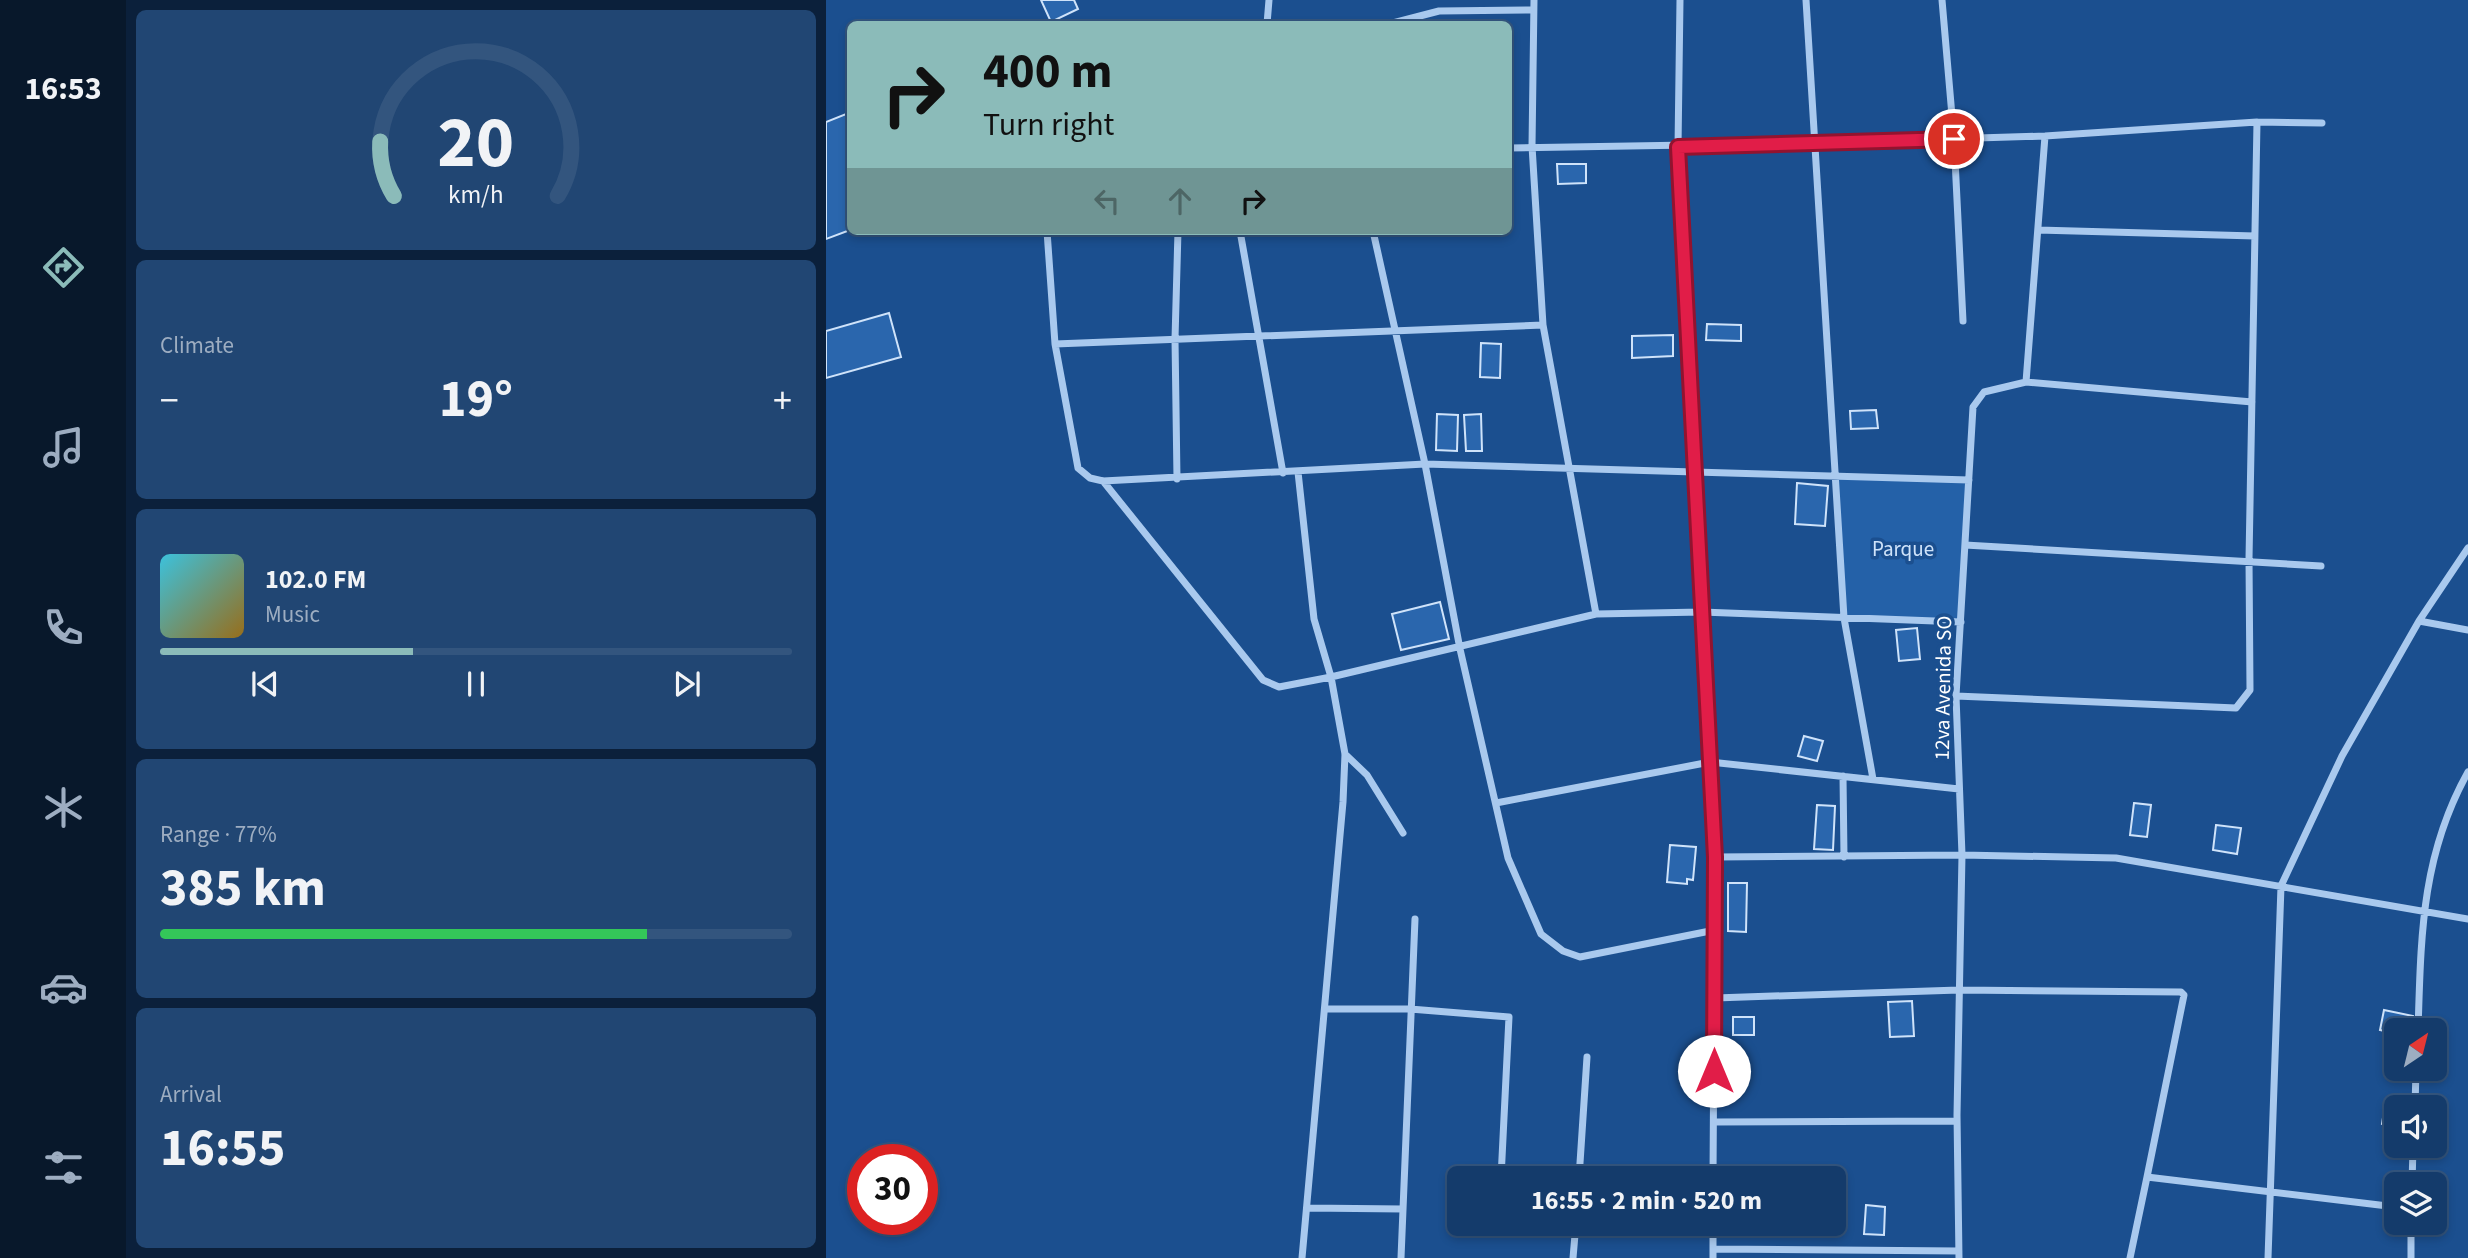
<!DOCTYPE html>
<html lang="en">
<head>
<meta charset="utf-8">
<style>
	:root { --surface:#143b6b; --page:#214673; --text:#f1f3f6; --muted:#9dadc1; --line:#33557e; --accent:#8bbbb9 }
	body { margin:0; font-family:"Source Sans 3",sans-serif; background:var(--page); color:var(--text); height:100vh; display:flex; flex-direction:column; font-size:26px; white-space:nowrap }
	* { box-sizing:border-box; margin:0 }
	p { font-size:23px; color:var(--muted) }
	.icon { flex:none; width:38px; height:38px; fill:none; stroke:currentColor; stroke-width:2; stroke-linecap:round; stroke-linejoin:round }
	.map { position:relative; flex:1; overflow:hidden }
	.details { display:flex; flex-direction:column; gap:10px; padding:10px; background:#0b203b; width:700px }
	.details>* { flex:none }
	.hud { position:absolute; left:21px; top:21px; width:665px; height:214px; border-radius:10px; box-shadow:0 4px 10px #0003,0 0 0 2px var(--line); background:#8bbbb9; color:#111; overflow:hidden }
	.needle { width:46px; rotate:35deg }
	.controls { position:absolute; left:1558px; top:1018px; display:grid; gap:14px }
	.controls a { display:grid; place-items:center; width:63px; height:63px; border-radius:10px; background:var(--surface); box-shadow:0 4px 10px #0003,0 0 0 2px var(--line); font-size:35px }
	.speed { position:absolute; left:21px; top:1144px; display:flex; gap:14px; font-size:35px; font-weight:700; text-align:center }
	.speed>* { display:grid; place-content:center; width:91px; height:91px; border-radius:50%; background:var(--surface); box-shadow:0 4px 10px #0003,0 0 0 2px var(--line); line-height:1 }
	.speed .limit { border:10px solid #d22; background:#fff; color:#111 }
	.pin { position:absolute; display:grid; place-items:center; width:60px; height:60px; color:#fff; margin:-30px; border:4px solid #fff; border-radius:50%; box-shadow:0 2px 7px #0007 }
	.me { position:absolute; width:77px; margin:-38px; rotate:0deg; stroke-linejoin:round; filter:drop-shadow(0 0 5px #0008) }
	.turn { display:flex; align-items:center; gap:24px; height:147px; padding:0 21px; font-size:32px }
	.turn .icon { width:91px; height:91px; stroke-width:2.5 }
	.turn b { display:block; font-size:49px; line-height:60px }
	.lanes { display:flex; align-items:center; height:66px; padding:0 21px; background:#0003; justify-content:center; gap:35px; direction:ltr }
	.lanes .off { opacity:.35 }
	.big { font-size:52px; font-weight:700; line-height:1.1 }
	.details .tile { flex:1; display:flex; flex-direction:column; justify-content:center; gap:10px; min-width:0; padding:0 24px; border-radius:10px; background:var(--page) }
	.details .dial { align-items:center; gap:0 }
	.dial svg { height:182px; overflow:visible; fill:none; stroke:var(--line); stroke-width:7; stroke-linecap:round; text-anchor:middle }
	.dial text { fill:var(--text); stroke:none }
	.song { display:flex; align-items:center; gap:21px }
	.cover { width:84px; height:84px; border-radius:10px; background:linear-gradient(135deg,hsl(190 70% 55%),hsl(40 70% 35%)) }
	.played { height:7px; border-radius:4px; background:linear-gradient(90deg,var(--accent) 40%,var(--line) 40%) }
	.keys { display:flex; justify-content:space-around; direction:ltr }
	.heat { display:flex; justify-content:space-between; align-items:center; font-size:38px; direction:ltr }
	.charge { height:10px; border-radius:5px; background:linear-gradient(90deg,#34c759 77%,var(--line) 0) }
	.trip { position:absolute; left:621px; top:1166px; width:399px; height:70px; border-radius:10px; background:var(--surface); box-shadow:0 4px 10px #0003,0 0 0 2px var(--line); font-weight:700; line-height:70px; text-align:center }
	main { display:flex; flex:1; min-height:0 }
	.tabs { display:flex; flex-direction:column; width:126px; justify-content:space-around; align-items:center; background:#08182b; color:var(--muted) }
	.tabs .icon { width:49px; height:49px }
	.tabs .current { color:var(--accent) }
	.tabs b { font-size:32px; color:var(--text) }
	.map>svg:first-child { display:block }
	.green { fill:#2461a8 }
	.building { fill:#2a66ad; stroke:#cfe3fa; stroke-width:2 }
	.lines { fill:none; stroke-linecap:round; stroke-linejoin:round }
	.street { stroke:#a9c9ee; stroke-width:7 }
	.route-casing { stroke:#92132f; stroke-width:18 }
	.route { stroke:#e11d48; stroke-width:12 }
	.labels { text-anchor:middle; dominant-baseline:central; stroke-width:7; stroke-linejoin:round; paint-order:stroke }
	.park-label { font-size:21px; fill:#cfe3fa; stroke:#1b4f8f }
	.street-label { font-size:21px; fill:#fff; stroke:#1b4f8f }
</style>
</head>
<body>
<main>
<nav class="tabs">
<b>16:53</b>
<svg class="icon current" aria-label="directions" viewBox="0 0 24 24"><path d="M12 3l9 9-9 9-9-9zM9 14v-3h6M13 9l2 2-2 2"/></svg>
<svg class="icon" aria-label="music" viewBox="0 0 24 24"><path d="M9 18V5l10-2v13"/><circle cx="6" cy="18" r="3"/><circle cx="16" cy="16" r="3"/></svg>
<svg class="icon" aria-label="phone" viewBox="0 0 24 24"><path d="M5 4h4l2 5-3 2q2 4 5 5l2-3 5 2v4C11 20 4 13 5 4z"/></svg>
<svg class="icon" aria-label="climate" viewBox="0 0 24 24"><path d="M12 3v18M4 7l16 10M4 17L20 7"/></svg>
<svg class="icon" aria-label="car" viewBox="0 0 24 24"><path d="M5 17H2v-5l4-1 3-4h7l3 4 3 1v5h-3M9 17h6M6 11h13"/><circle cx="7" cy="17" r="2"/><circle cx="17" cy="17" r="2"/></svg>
<svg class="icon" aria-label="filters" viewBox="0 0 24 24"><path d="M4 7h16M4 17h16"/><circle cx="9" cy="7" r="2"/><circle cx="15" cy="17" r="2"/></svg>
</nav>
<section class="details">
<div class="tile dial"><svg viewBox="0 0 100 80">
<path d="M14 69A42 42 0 1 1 86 69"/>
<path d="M14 69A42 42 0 0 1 8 45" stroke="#8bbbb9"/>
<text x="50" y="56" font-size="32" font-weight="700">20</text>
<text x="50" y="72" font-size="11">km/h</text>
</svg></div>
<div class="tile"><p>Climate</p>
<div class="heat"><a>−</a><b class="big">19°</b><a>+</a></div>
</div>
<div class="tile">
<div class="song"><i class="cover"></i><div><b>102.0 FM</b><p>Music</p></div></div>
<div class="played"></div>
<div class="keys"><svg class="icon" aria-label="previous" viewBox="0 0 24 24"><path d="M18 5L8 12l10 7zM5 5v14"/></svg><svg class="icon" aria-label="pause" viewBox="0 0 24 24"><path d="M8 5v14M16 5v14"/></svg><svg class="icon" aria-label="next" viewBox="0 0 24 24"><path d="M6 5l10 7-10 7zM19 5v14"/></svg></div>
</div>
<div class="tile"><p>Range · 77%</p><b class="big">385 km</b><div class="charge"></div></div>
<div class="tile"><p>Arrival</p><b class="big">16:55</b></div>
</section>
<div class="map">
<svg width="1642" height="1258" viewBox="0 0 1642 1258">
	<rect width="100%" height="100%" fill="#1b4f8f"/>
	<path class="green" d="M 1011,476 L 1143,480 L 1135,622 L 1018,618 Z"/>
	<path class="building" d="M 215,0 L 248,0 L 252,9 L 225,22 Z
		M 20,114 L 24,126 L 24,230 L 0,239 L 0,122 Z
		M 731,164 L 760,164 L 760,183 L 732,184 Z
		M 63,313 L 75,357 L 0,378 L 0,331 Z
		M 881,324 L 915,325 L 915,341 L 880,340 Z
		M 847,335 L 847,356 L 806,358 L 806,336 Z
		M 655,343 L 675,344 L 674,378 L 654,377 Z
		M 1050,410 L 1052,428 L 1025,429 L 1024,411 Z
		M 611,414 L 632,415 L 631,451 L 610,450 Z
		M 655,414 L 656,451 L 640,451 L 638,415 Z
		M 971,483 L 1002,486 L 999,526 L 969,524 Z
		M 614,602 L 623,639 L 575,650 L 566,614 Z
		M 1091,628 L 1094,659 L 1073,661 L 1070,630 Z
		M 978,736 L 997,741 L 991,761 L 972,756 Z
		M 1308,803 L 1325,805 L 1321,837 L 1304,835 Z
		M 991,805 L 1009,806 L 1007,850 L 988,849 Z
		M 1390,825 L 1415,828 L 1411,854 L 1387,850 Z
		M 844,845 L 870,847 L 867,880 L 861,879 L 861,884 L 841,882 Z
		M 902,883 L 921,883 L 920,932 L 902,931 Z
		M 1086,1001 L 1088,1036 L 1064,1037 L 1062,1002 Z
		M 1558,1010 L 1587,1016 L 1584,1031 L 1570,1031 L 1570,1034 L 1554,1030 Z
		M 907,1017 L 928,1017 L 928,1035 L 907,1035 Z
		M 1558,1111 L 1570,1112 L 1570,1126 L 1556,1124 Z
		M 1040,1205 L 1059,1207 L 1058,1235 L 1038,1234 Z"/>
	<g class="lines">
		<path class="street" d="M 708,0 L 706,146 L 717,325 L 770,614 L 876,612 L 1135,622
			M 854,0 L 852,147 L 889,857 L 887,1178
			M 980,0 L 1018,618 L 1047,779
			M 1116,0 L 1128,139 L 1137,321
			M 441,24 L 443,0
			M 563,24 L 613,11 L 707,10
			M 682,148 L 990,143 L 1219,136 L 1431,122 L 1496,123
			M 1212,230 L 1429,236
			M 221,231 L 229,344 L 252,468 L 264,478 L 277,481 L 599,464 L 1143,480
			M 414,231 L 457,473
			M 547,231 L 599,464 L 634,649 L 682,858 L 715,934 L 737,951 L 754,957 L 889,930
			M 229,344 L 717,325
			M 1200,382 L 1219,136
			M 472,472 L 488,619 L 505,677 L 770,614
			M 351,479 L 349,339 L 352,231
			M 277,481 L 437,680 L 453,687 L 505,677 L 519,754 L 517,802 L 476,1258
			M 1139,545 L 1495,566
			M 1593,621 L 1642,630
			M 1130,696 L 1410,708 L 1424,690 L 1423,559 L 1431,122
			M 519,754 L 541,775 L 577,833
			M 1017,776 L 1018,857
			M 670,803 L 884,762 L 1133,789
			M 889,857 L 1136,855 L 1290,858 L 1642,919
			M 889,998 L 1133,990 L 1355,992 L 1358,995 L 1321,1177
			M 499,1009 L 584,1009 L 683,1017 L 675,1178
			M 1592,1031 C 1595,937 1595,856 1642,772
			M 1589,1108 L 1590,1069
			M 888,1122 L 1131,1121
			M 753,1178 L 761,1057
			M 1586,1185 L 1587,1146
			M 481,1208 L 577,1209
			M 887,1223 L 887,1258
			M 1585,1223 L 1585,1258
			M 887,1249 L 1133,1251
			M 575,1258 L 589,919
			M 747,1258 L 750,1223
			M 1133,1258 L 1131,1115 L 1136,855 L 1130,696 L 1147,407 L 1158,392 L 1200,382 L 1426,402
			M 1304,1258 L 1321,1177 L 1570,1207
			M 1442,1258 L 1455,886 L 1516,756 L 1593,621 L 1642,548"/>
	</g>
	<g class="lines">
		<g class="route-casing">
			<path id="route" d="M 888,1071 L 889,857 L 852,147 L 1128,139"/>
		</g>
		<use href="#route" class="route"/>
	</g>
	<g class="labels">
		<g class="park-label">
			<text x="1077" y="549">Parque</text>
		</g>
		<g class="street-label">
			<text transform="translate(1117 688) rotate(-89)">12va Avenida SO</text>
		</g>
	</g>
</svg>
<div class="controls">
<a><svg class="needle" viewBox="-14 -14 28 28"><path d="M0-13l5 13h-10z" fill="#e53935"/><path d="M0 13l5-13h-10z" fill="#9dadc1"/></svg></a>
<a><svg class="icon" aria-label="sound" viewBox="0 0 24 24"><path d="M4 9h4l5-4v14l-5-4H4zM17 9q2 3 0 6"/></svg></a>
<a><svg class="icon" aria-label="layers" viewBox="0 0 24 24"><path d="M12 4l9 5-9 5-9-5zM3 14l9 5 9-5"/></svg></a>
</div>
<div class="speed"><div class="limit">30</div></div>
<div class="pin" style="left:1128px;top:139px;background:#d93025"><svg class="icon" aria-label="arrive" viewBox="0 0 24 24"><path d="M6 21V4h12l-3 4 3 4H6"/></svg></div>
<svg class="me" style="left:888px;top:1071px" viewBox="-20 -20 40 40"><circle r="19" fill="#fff"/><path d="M0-13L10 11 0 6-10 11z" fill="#e11d48"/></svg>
<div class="trip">16:55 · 2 min · 520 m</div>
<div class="hud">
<div class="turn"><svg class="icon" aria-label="right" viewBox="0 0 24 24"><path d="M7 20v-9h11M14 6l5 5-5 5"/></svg><div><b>400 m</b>Turn right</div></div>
<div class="lanes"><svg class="icon off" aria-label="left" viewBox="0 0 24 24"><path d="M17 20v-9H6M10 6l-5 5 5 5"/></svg><svg class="icon off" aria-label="ahead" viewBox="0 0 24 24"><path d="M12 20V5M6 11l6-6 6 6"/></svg><svg class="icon" aria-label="right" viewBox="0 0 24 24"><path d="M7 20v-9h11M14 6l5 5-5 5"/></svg></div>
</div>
</div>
</main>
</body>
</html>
